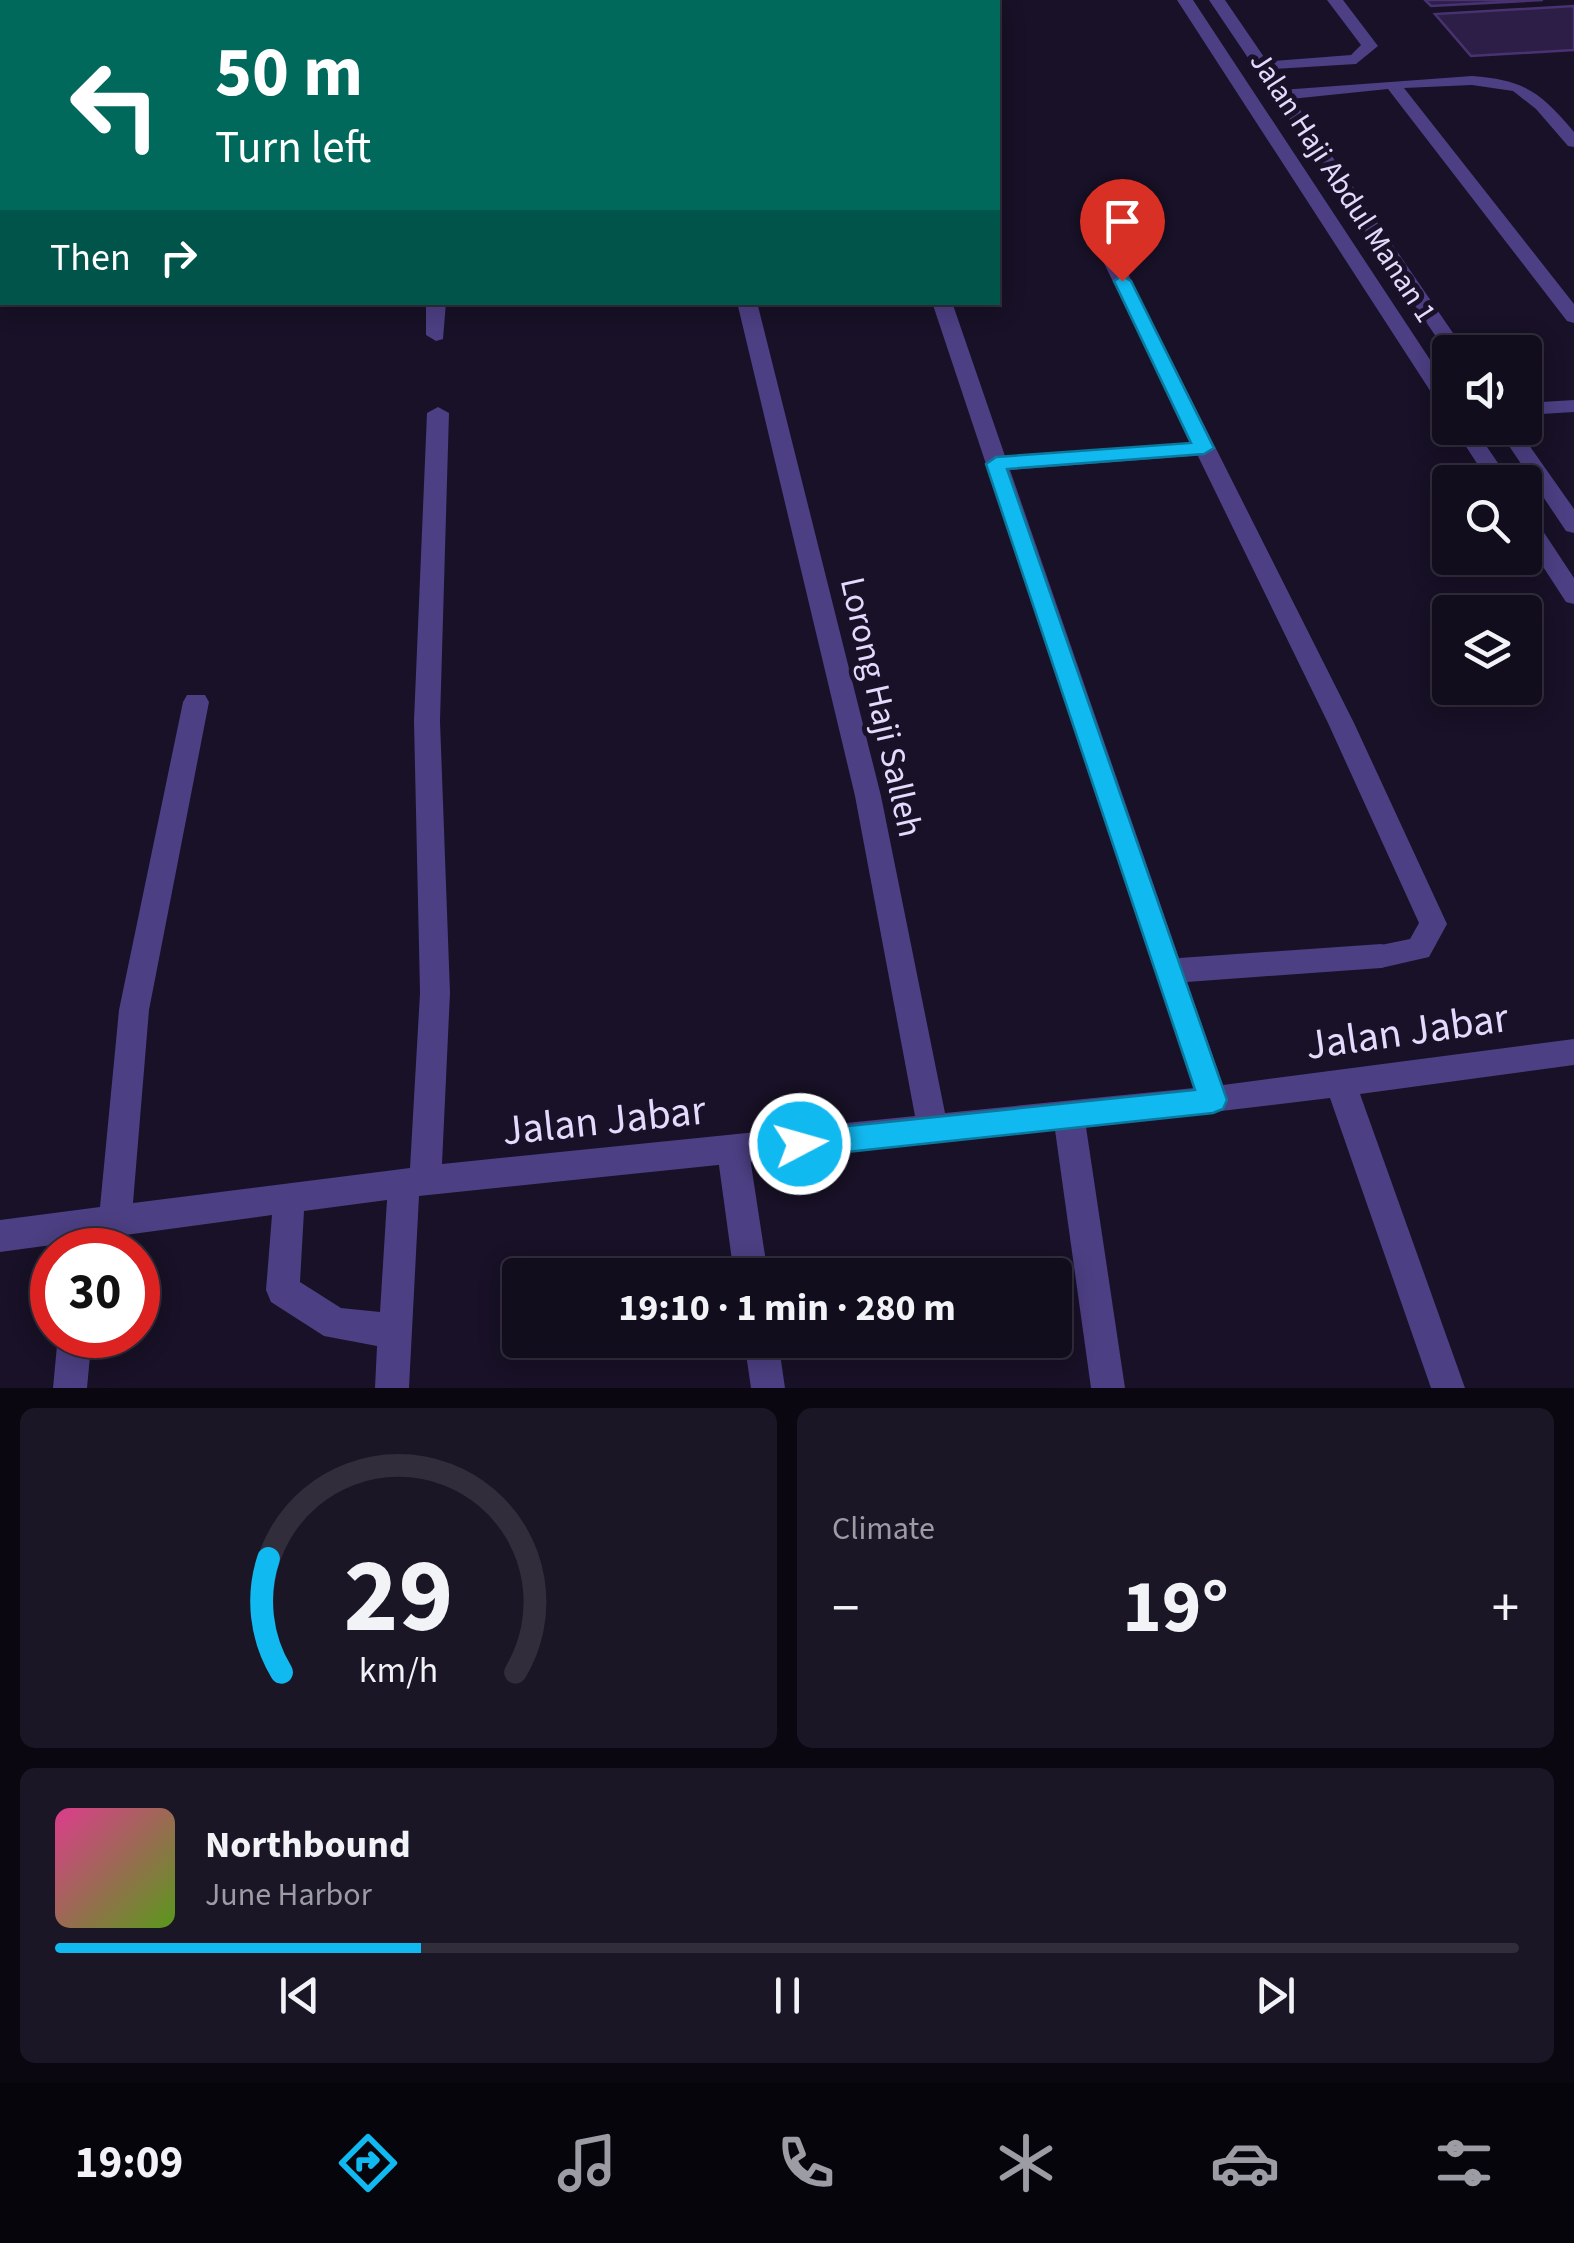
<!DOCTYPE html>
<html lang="en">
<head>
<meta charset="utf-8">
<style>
	:root { --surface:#120d1d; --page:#1b1626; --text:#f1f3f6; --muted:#9c9ca4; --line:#312d3b; --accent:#11b9f1 }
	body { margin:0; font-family:"Source Sans 3",sans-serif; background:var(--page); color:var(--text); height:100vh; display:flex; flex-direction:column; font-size:38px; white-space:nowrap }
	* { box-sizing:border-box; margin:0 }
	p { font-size:32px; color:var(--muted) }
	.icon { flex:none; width:55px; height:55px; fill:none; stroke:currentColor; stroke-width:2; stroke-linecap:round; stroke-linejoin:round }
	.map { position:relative; height:1388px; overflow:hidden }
	.side { display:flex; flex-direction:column; gap:20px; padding:20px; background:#0a0710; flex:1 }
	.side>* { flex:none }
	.banner { position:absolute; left:0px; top:0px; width:1000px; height:305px; box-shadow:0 5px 25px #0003,0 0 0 2px var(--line); background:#00695c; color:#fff; overflow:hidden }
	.fabs { position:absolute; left:1432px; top:335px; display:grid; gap:20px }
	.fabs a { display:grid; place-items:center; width:110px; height:110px; border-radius:10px; background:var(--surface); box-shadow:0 5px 25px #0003,0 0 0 2px var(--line); font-size:50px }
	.speed { position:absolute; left:30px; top:1228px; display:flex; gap:20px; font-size:50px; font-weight:700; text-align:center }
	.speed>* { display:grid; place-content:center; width:130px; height:130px; border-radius:50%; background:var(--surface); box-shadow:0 5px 25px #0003,0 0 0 2px var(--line); line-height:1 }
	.speed .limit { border:15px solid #d22; background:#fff; color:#111 }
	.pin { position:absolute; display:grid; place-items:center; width:85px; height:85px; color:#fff; margin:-102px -42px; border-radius:50% 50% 50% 0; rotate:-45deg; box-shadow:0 0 10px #0007 }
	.pin .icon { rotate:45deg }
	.me { position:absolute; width:110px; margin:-55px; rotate:84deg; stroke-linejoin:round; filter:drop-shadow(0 0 8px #0008) }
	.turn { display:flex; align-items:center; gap:35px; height:210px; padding:0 50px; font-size:45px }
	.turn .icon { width:130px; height:130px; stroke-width:2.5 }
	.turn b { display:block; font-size:70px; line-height:85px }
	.then { display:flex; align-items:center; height:95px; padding:0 50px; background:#0003; gap:20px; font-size:38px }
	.big { font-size:75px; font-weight:700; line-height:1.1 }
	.side .card { flex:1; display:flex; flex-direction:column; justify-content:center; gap:15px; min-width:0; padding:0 35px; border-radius:15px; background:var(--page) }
	.side .dial { align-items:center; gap:0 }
	.dial svg { height:260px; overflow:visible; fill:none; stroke:var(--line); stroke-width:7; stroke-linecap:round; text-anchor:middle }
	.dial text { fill:var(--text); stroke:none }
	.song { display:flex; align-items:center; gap:30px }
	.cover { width:120px; height:120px; border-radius:15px; background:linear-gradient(135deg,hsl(330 70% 55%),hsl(90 70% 35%)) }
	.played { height:10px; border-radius:5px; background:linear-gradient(90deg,var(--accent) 25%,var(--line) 25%) }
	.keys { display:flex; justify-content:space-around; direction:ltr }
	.heat { display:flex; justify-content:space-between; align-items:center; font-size:55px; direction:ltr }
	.side .tiles { flex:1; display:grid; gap:20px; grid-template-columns:1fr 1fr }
	.card:last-child { grid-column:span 2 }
	.trip { position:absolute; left:502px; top:1258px; width:570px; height:100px; border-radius:10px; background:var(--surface); box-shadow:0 5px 25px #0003,0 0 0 2px var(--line); font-weight:700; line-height:100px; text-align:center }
	.menu { display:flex; height:160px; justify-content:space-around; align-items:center; background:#07050c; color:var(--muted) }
	.menu .icon { width:70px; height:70px }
	.menu .current { color:var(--accent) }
	.menu b { font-size:45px; color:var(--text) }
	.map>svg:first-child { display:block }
	.building { fill:#2d1e47; stroke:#483271; stroke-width:2.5 }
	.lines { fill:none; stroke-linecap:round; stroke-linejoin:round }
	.service { fill:#4c3f83; fill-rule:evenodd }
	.minor { fill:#4c3f83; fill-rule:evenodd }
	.tertiary { fill:#4c3f83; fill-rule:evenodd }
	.route { fill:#11b9f1; stroke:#0b789d; stroke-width:2.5 }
	.labels { text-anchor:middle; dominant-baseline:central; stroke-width:10; stroke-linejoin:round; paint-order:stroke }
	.far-street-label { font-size:30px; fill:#e3dafd; stroke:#181127 }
	.street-label { font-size:35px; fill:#e3dafd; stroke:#181127 }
	.near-street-label { font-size:42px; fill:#e3dafd; stroke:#181127 }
</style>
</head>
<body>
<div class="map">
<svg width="1574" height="1388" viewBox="0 0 1574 1388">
	<rect width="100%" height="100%" fill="#181127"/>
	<path class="building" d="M 1425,0 L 1543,0 L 1431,6 Z
		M 1574,6 L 1574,50 L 1471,56 L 1435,14 Z"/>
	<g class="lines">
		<path class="service" d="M 1327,0 L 1343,0 L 1378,46 L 1356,64 L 1256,70 L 1256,64 L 1262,62 L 1351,55 L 1361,45 Z
			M 1472,76 C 1525,80 1540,92 1574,132 L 1574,147 L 1568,146 L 1536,109 L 1513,91 L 1472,85 L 1404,88 L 1574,304 L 1574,323 L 1567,321 L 1388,89 L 1281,100 L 1273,95 L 1281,90 Z
			M 1091,213 L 1100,218 L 1354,723 L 1447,924 L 1429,957 L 1381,968 L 1371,965 L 1367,956 L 1371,947 L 1410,939 L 1419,923 L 1328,723 L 1082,218 Z
			M 733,1137 L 744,1141 L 749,1151 L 768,1275 L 734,1275 L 717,1151 L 722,1141 Z
			M 744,1340 L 778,1340 L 785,1388 L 751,1388 Z"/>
		<path class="minor" d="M 834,0 L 850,0 L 851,2 L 836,2 Z
			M 2,48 L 2,63 L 0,64 L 0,49 Z
			M 426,302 L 446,302 L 443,339 L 436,341 L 426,335 Z
			M 737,302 L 757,302 L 881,796 L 945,1113 L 1194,1088 L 932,302 L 952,302 L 1005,456 L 1212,443 L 1215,448 L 1204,455 L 1010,470 L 1179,958 L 1381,944 L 1391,947 L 1395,956 L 1391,965 L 1381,968 L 1187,982 L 1223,1085 L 1574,1039 L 1574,1065 L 1360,1094 L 1465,1388 L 1431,1388 L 1330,1098 L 1086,1127 L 1125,1388 L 1091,1388 L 1055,1130 L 419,1196 L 409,1388 L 375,1388 L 377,1346 L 324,1336 L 271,1302 L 266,1290 L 272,1215 L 0,1252 L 0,1220 L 100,1207 L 119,1010 L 183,702 L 187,695 L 205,695 L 209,702 L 149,1010 L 133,1203 L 410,1168 L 420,993 L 414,721 L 427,413 L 438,407 L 449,413 L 440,721 L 450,993 L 442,1164 L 915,1116 L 855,796 ZM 387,1200 L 380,1312 L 341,1308 L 300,1282 L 304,1211 Z
			M 1574,400 L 1574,412 L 1525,415 L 1525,403 Z
			M 58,1335 L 92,1335 L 87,1388 L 53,1388 Z"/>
		<path class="tertiary" d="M 1177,0 L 1193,0 L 1450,390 L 1450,412 L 1440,406 Z
			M 1209,0 L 1225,0 L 1466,352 L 1450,352 L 1449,356 Z
			M 0,33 L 2,33 L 2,43 L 0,43 Z
			M 1454,428 L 1474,428 L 1511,482 L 1489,482 Z
			M 1497,428 L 1517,428 L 1574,509 L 1574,533 L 1566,531 Z
			M 1525,514 L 1533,516 L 1574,578 L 1574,604 L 1566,602 L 1525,539 Z"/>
	</g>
	<path class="route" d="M 1122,276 L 1131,281 L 1214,448 L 1204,454 L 1007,469 L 1227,1100 L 1223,1109 L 1213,1113 L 800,1157 L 790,1153 L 785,1144 L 790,1135 L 800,1131 L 1195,1090 L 986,464 L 996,457 L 1191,443 L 1114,281 Z"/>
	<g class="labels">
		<g class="far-street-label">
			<text transform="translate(1343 187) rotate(57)">Jalan Haji Abdul Manan 1</text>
		</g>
		<g class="street-label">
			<text transform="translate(881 707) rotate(77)">Lorong Haji Salleh</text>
		</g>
		<g class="near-street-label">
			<text transform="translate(1407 1032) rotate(-8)">Jalan Jabar</text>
			<text transform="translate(604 1121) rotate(-6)">Jalan Jabar</text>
		</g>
	</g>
</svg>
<div class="fabs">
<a><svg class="icon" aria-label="sound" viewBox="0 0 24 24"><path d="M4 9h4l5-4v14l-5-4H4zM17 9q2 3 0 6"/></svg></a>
<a><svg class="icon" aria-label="search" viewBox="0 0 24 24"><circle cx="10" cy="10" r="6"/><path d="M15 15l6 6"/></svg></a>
<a><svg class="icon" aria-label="layers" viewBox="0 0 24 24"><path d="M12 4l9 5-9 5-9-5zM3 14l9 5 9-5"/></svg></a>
</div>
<div class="speed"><div class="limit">30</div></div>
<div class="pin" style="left:1122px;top:281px;background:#d93025"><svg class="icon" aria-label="arrive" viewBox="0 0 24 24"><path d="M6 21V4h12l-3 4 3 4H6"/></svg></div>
<svg class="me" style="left:800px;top:1144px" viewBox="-20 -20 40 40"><circle r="17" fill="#11b9f1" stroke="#fff" stroke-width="3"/><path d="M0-11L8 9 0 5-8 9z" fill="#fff"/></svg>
<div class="trip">19:10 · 1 min · 280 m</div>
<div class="banner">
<div class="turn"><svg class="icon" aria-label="left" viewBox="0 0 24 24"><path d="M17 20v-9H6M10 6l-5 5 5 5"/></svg><div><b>50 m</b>Turn left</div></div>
<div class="then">Then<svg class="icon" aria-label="right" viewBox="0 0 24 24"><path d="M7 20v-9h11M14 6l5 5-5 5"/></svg></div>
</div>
</div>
<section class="side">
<div class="tiles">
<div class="card dial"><svg viewBox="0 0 100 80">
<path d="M14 69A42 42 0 1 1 86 69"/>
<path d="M14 69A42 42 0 0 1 10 34" stroke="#11b9f1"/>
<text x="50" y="56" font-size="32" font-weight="700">29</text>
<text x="50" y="72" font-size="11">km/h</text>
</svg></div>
<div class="card"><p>Climate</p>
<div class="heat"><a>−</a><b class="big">19°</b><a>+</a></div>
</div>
<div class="card">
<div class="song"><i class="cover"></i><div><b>Northbound</b><p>June Harbor</p></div></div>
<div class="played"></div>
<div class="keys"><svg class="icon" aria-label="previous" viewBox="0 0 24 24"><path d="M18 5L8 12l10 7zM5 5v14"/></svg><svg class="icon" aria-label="pause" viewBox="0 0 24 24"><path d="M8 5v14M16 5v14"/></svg><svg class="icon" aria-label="next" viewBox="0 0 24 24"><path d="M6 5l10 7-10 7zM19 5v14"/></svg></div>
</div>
</div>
</section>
<nav class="menu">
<b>19:09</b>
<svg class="icon current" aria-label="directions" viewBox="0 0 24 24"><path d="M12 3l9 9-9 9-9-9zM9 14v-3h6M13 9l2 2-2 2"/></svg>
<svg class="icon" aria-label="music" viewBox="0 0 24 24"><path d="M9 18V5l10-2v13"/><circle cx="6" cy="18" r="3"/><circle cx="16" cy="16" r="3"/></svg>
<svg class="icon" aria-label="phone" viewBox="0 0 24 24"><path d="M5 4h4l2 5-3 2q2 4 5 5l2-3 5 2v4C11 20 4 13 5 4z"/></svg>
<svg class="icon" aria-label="climate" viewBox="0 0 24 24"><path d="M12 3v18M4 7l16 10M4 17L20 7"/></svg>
<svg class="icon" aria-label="car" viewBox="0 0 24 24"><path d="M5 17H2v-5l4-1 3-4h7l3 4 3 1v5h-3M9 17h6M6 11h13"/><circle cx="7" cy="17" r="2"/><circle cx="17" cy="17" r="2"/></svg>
<svg class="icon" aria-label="filters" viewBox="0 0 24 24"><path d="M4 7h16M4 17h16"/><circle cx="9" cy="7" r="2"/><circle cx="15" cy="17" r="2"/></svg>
</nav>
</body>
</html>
